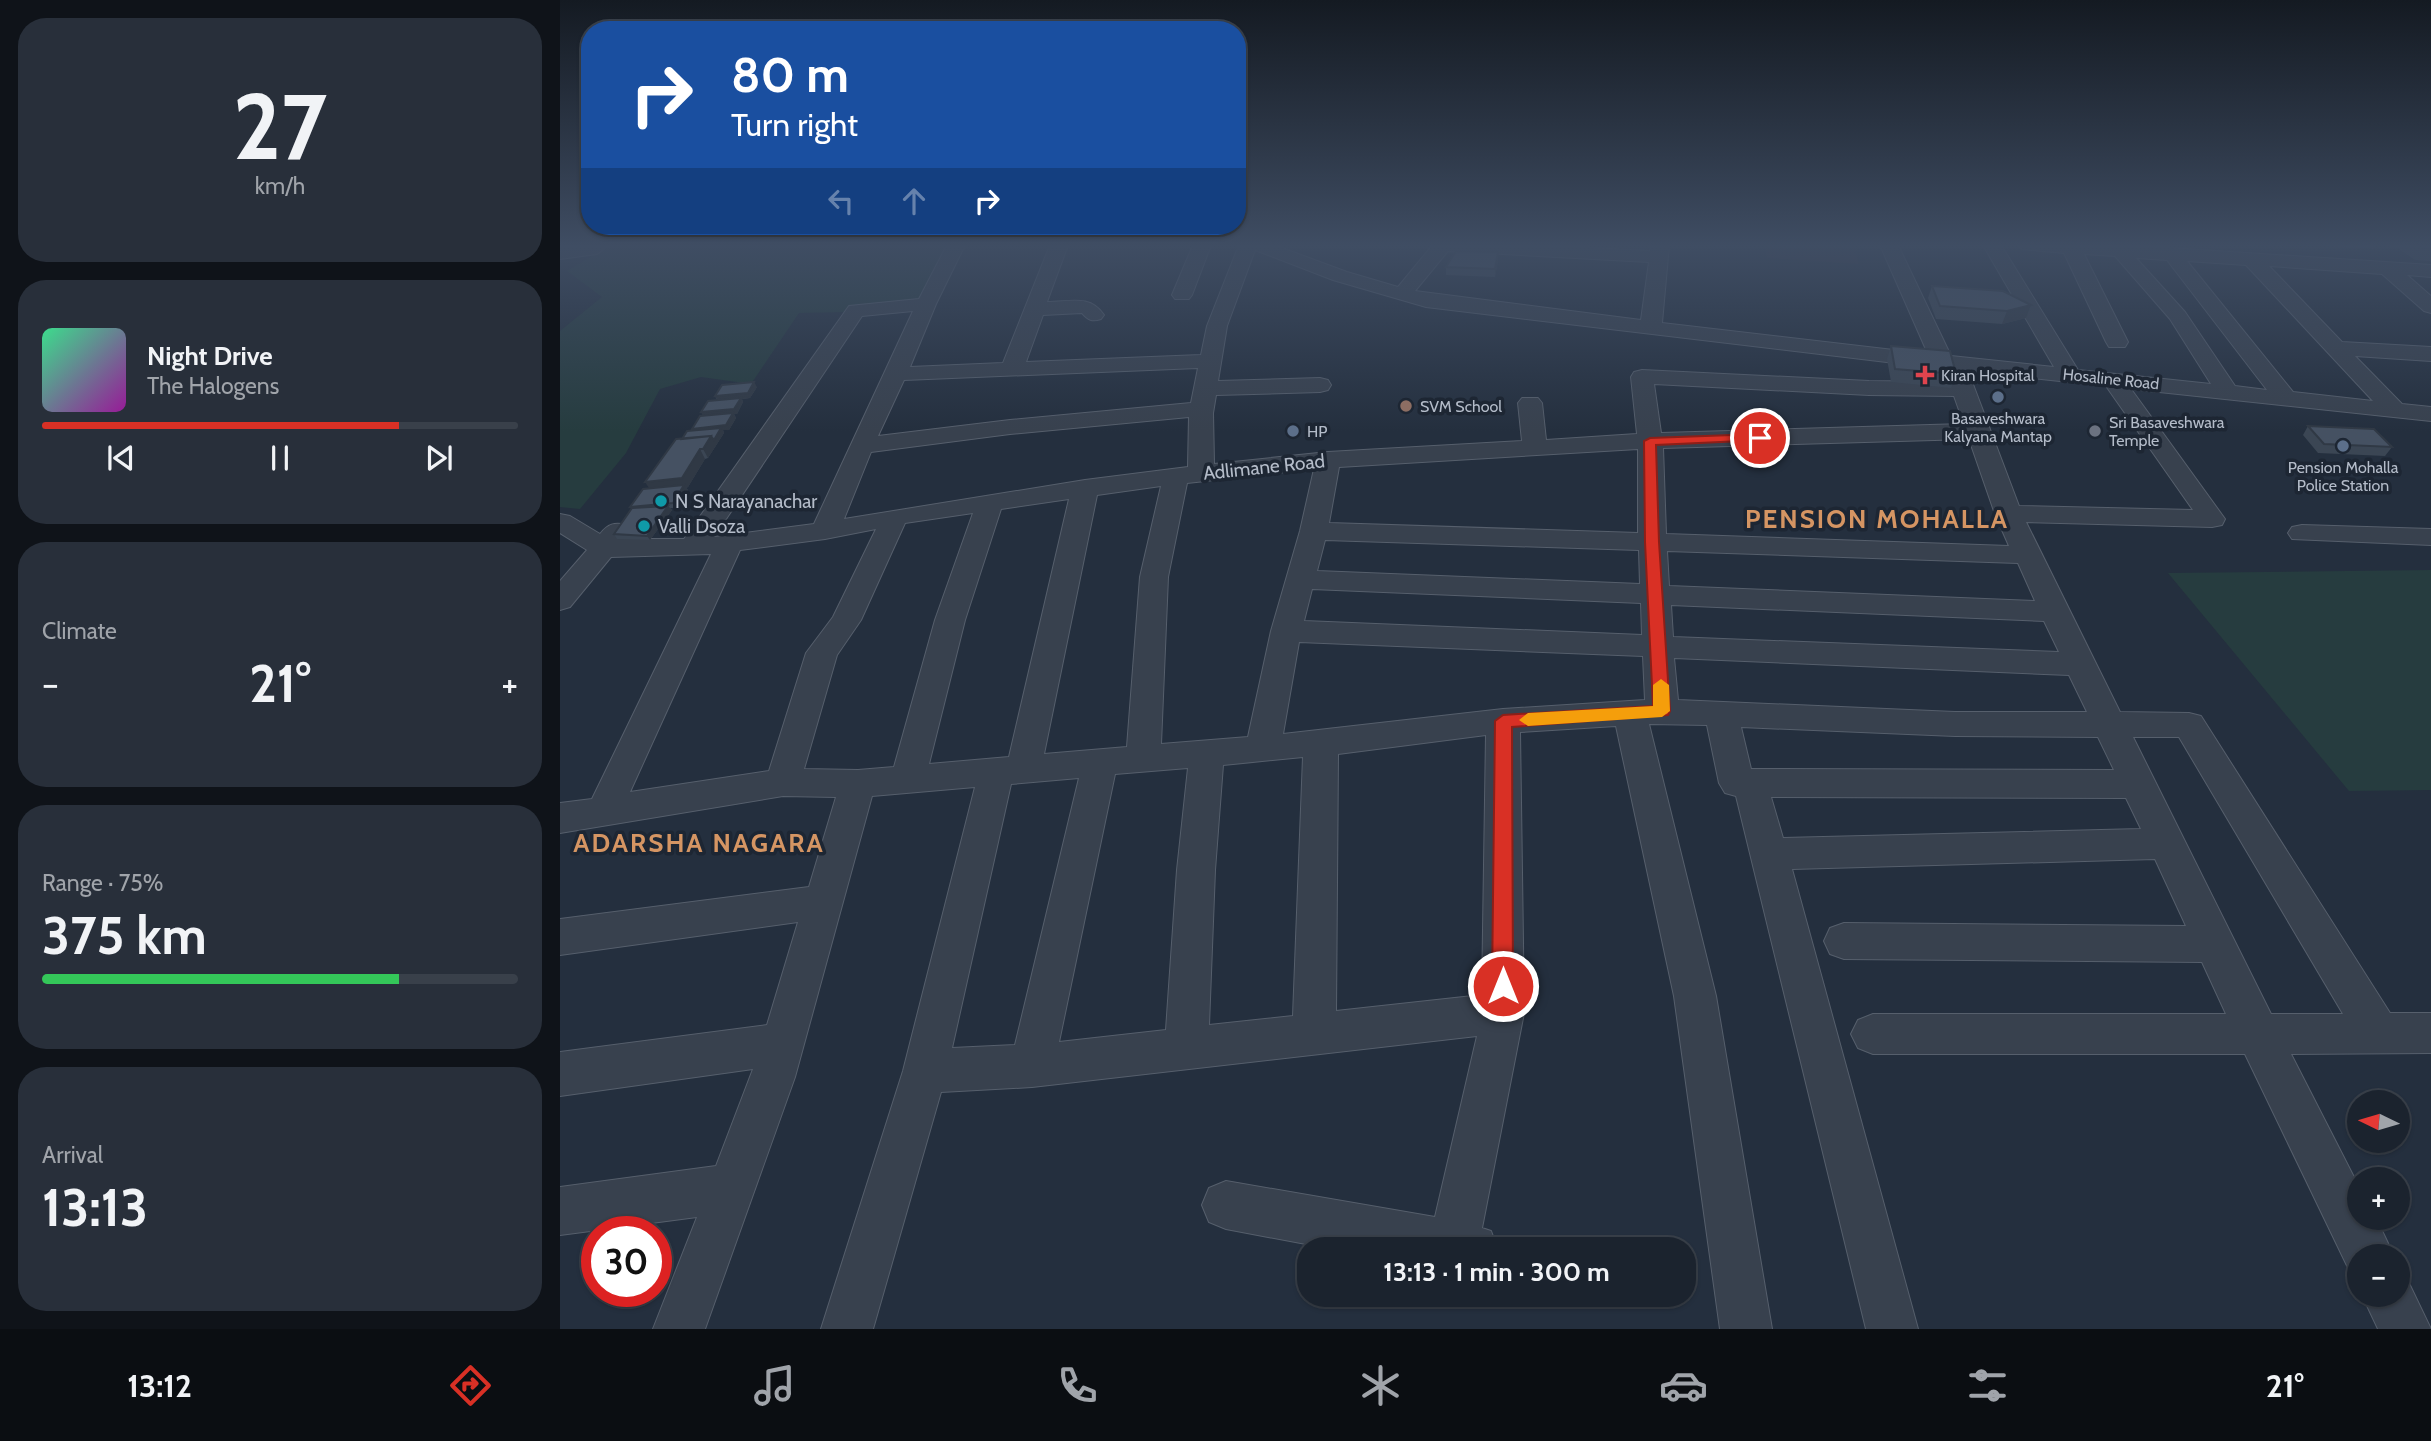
<!DOCTYPE html>
<html lang="en">
<head>
<meta charset="utf-8">
<style>
	:root { --surface:#1b232e; --page:#282f3a; --text:#f1f3f6; --muted:#a0a4aa; --line:#39404a; --accent:#d93025 }
	body { margin:0; font-family:Cabin,sans-serif; background:var(--page); color:var(--text); height:100vh; display:flex; flex-direction:column; font-size:26px; white-space:nowrap }
	* { box-sizing:border-box; margin:0 }
	p { font-size:23px; color:var(--muted) }
	.icon { flex:none; width:38px; height:38px; fill:none; stroke:currentColor; stroke-width:2; stroke-linecap:round; stroke-linejoin:round }
	.map { position:relative; flex:1; overflow:hidden }
	.details { display:flex; flex-direction:column; gap:18px; padding:18px; background:#0f1319; width:560px }
	.details>* { flex:none }
	.top-card { position:absolute; left:21px; top:21px; width:665px; height:214px; border-radius:28px; box-shadow:0 2px 5px #0004,0 0 0 2px var(--line); background:#1a4fa0; color:#fff; overflow:hidden }
	.needle { width:46px; rotate:275deg }
	.buttons { position:absolute; left:1787px; top:1090px; display:grid; gap:14px }
	.buttons a { display:grid; place-items:center; width:63px; height:63px; border-radius:50%; background:var(--surface); box-shadow:0 2px 5px #0004,0 0 0 2px var(--line); font-size:35px }
	.speed { position:absolute; left:21px; top:1216px; display:flex; gap:14px; font-size:35px; font-weight:700; text-align:center }
	.speed>* { display:grid; place-content:center; width:91px; height:91px; border-radius:50%; background:var(--surface); box-shadow:0 2px 5px #0004,0 0 0 2px var(--line); line-height:1 }
	.speed .limit { border:10px solid #d22; background:#fff; color:#111 }
	.pin { position:absolute; display:grid; place-items:center; width:60px; height:60px; color:#fff; margin:-30px; border:4px solid #fff; border-radius:50%; box-shadow:0 2px 7px #0007 }
	.me { position:absolute; width:77px; margin:-38px; rotate:0deg; stroke-linejoin:round; filter:drop-shadow(0 0 5px #0008) }
	.turn { display:flex; align-items:center; gap:24px; height:147px; padding:0 35px; font-size:32px }
	.turn .icon { width:91px; height:91px; stroke-width:2.5 }
	.turn b { display:block; font-size:49px; line-height:60px }
	.lanes { display:flex; align-items:center; height:66px; padding:0 35px; background:#0003; justify-content:center; gap:35px; direction:ltr }
	.lanes .off { opacity:.35 }
	.big { font-size:52px; font-weight:700; line-height:1.1 }
	.details .card { flex:1; display:flex; flex-direction:column; justify-content:center; gap:10px; min-width:0; padding:0 24px; border-radius:28px; background:var(--page) }
	.details .dial { align-items:center; gap:0 }
	.dial b { font-size:91px; line-height:1 }
	.song { display:flex; align-items:center; gap:21px }
	.cover { width:84px; height:84px; border-radius:10px; background:linear-gradient(135deg,hsl(150 70% 55%),hsl(300 70% 35%)) }
	.played { height:7px; border-radius:4px; background:linear-gradient(90deg,var(--accent) 75%,var(--line) 75%) }
	.keys { display:flex; justify-content:space-around; direction:ltr }
	.heat { display:flex; justify-content:space-between; align-items:center; font-size:38px; direction:ltr }
	.charge { height:10px; border-radius:5px; background:linear-gradient(90deg,#34c759 75%,var(--line) 0) }
	.trip { position:absolute; left:737px; top:1237px; width:399px; height:70px; border-radius:28px; background:var(--surface); box-shadow:0 2px 5px #0004,0 0 0 2px var(--line); font-weight:700; line-height:70px; text-align:center }
	.dock { display:flex; height:112px; justify-content:space-around; align-items:center; background:#0b0e12; color:var(--muted) }
	.dock .icon { width:49px; height:49px }
	.dock .selected { color:var(--accent) }
	.dock b { font-size:32px; color:var(--text) }
	main { display:flex; flex:1; min-height:0 }
	.map>svg:first-child { display:block }
	.medical { fill:#32303f }
	.green { fill:#263c3f }
	.lines { fill:none; stroke-linecap:round; stroke-linejoin:round }
	.minor-casing { stroke:#565f6c; stroke-width:2 }
	.minor { fill:#38414e; fill-rule:evenodd }
	.wall { fill:#3b4654 }
	.shaded-wall { fill:#303945 }
	.building { fill:#455162; stroke:#303945; stroke-width:2 }
	.route { fill:#d93025; stroke:#8d1f18; stroke-width:2 }
	.slow { fill:#f59e0b }
	.health-dot { fill:#e0444e; stroke:#1d2633; stroke-width:2.5 }
	.service-dot { fill:#5c6f8a; stroke:#1d2633; stroke-width:2.5 }
	.education-dot { fill:#8d6e63; stroke:#1d2633; stroke-width:2.5 }
	.worship-dot { fill:#6b7280; stroke:#1d2633; stroke-width:2.5 }
	.culture-dot { fill:#0f9aa8; stroke:#1d2633; stroke-width:2.5 }
	.labels { text-anchor:middle; dominant-baseline:central; stroke-width:7; stroke-linejoin:round; paint-order:stroke }
	.far-poi-label { font-size:16px; fill:#b4bcc9; stroke:#1d2633; text-anchor:start }
	.far-street-label { font-size:16px; fill:#b4bcc9; stroke:#1d2633 }
	.street-label { font-size:19px; fill:#b4bcc9; stroke:#1d2633 }
	.poi-label { font-size:19px; fill:#b4bcc9; stroke:#1d2633; text-anchor:start }
	.district-label { font-size:26px; font-weight:bold; letter-spacing:2px; fill:#d59563; stroke:#1d2633 }
</style>
</head>
<body>
<main>
<section class="details">
<div class="card dial"><b>27</b><p>km/h</p></div>
<div class="card">
<div class="song"><i class="cover"></i><div><b>Night Drive</b><p>The Halogens</p></div></div>
<div class="played"></div>
<div class="keys"><svg class="icon" aria-label="previous" viewBox="0 0 24 24"><path d="M18 5L8 12l10 7zM5 5v14"/></svg><svg class="icon" aria-label="pause" viewBox="0 0 24 24"><path d="M8 5v14M16 5v14"/></svg><svg class="icon" aria-label="next" viewBox="0 0 24 24"><path d="M6 5l10 7-10 7zM19 5v14"/></svg></div>
</div>
<div class="card"><p>Climate</p>
<div class="heat"><a>−</a><b class="big">21°</b><a>+</a></div>
</div>
<div class="card"><p>Range · 75%</p><b class="big">375 km</b><div class="charge"></div></div>
<div class="card"><p>Arrival</p><b class="big">13:13</b></div>
</section>
<div class="map">
<svg width="1871" height="1329" viewBox="0 0 1871 1329">
	<rect width="100%" height="100%" fill="#242f3e"/>
	<path class="medical" d="M 1204,245 L 1293,245 L 1299,264 L 1207,258 Z"/>
	<path class="green" d="M 51,245 L 398,245 L 390,246 L 362,302 L 285,312 L 239,313 L 191,384 L 141,377 L 100,389 L 66,453 L 20,509 L 0,507 L 0,331 L 42,297 L 7,271 Z
		M 1871,570 L 1871,790 L 1789,791 L 1608,573 Z"/>
	<g class="lines">
		<g class="minor-casing">
			<path id="minor" d="M 27,245 L 49,245 L 37,254 L 0,259 L 0,247 Z
				M 387,245 L 405,245 L 376,304 L 350,367 L 443,363 L 490,245 L 508,245 L 487,302 C 510,302 530,294 544,315 L 541,319 C 532,322 528,320 522,313 L 483,315 L 466,362 L 641,355 L 647,326 L 679,245 L 714,245 L 787,272 L 838,287 L 871,247 L 870,245 L 972,245 L 1090,251 L 1091,245 L 1109,245 L 1102,323 L 1368,354 L 1320,245 L 1338,245 L 1391,356 L 1494,367 L 1423,245 L 1441,245 L 1518,370 L 1651,384 L 1610,319 L 1555,256 L 1524,254 L 1568,342 L 1565,347 L 1549,347 L 1546,342 L 1504,253 L 1462,249 L 1459,245 L 1565,245 L 1871,265 L 1871,277 L 1847,275 L 1871,296 L 1871,313 L 1864,311 L 1822,274 L 1709,266 L 1782,342 L 1871,347 L 1871,361 L 1795,356 L 1842,404 L 1871,407 L 1871,421 L 1571,389 L 1665,519 L 1662,525 L 1652,527 L 1466,522 L 1560,712 L 1629,713 L 1641,716 L 1830,1013 L 1871,1013 L 1871,1053 L 1731,1054 L 1799,1187 L 1799,1218 L 1816,1218 L 1834,1256 L 1799,1256 L 1799,1277 L 1791,1274 L 1685,1054 L 1313,1054 L 1298,1048 L 1291,1034 L 1298,1020 L 1313,1014 L 1666,1014 L 1642,962 L 1284,959 L 1270,954 L 1264,941 L 1270,928 L 1284,923 L 1626,926 L 1595,859 L 1232,869 L 1358,1329 L 1306,1329 L 1176,796 L 1165,793 L 1159,783 L 1147,725 L 1089,724 L 1156,996 L 1212,1329 L 1160,1329 L 1114,996 L 1056,726 L 960,732 L 964,1013 L 922,1228 L 931,1231 L 938,1250 L 778,1250 L 666,1229 L 649,1222 L 642,1205 L 649,1188 L 666,1181 L 875,1217 L 917,1036 L 472,1087 L 381,1092 L 313,1329 L 261,1329 L 343,1071 L 415,787 L 312,796 L 235,1077 L 145,1329 L 93,1329 L 137,1217 L 0,1235 L 0,1187 L 156,1166 L 193,1069 L 0,1096 L 0,1052 L 207,1025 L 238,922 L 0,955 L 0,919 L 249,887 L 276,797 L 223,796 L 0,833 L 0,803 L 32,799 L 151,554 L 51,557 L 10,607 L 0,610 L 0,581 L 27,550 L 0,533 L 0,514 L 10,516 L 40,534 C 48,524 54,522 67,525 L 71,531 L 65,539 L 124,539 L 289,306 L 359,299 ZM 695,250 L 773,280 L 866,307 L 1385,369 L 1390,382 L 1309,381 L 1082,370 L 1074,372 L 1071,377 L 1077,434 L 986,440 L 982,403 L 978,398 L 962,398 L 958,403 L 962,441 L 768,452 L 654,464 L 653,413 L 656,395 L 760,392 L 768,390 L 771,385 L 768,380 L 760,378 L 658,381 L 667,326 ZM 888,251 L 1089,262 L 1081,320 L 855,291 ZM 1576,258 L 1607,260 L 1707,390 L 1675,386 L 1625,312 ZM 1627,261 L 1686,265 L 1813,401 L 1733,392 ZM 353,311 L 254,524 L 154,537 L 302,316 ZM 638,368 L 631,403 L 450,420 L 318,436 L 344,380 ZM 1408,371 L 1546,386 L 1633,510 L 1459,506 ZM 1094,384 L 1309,395 L 1394,396 L 1404,424 L 1101,433 ZM 629,417 L 628,467 L 525,480 L 284,519 L 311,452 L 450,434 ZM 1409,439 L 1435,514 L 1449,546 L 1106,534 L 1103,448 ZM 1078,449 L 1078,533 L 769,523 L 779,467 ZM 754,469 L 740,531 L 711,631 L 688,737 L 601,744 L 608,577 L 627,483 ZM 601,486 L 580,577 L 567,747 L 484,754 L 537,495 ZM 509,499 L 449,757 L 369,764 L 405,620 L 441,509 ZM 413,513 L 375,620 L 334,767 L 298,770 L 244,769 L 277,655 L 301,620 L 345,523 ZM 316,529 L 273,617 L 246,653 L 209,771 L 70,792 L 180,550 L 265,539 ZM 765,540 L 1079,550 L 1080,584 L 757,571 ZM 1107,551 L 1458,563 L 1475,601 L 1109,586 ZM 752,589 L 1081,603 L 1082,635 L 744,621 ZM 1111,605 L 1484,621 L 1499,652 L 1113,637 ZM 739,642 L 1083,656 L 1085,700 L 943,709 L 723,734 ZM 1114,658 L 1509,675 L 1527,712 L 1395,712 L 1118,700 ZM 1181,727 L 1395,736 L 1538,737 L 1554,770 L 1191,769 ZM 926,735 L 922,995 L 776,1011 L 778,754 ZM 1573,737 L 1619,737 L 1783,1014 L 1711,1014 ZM 743,757 L 733,1016 L 649,1025 L 655,870 L 663,765 ZM 628,768 L 617,870 L 606,1030 L 499,1042 L 555,774 ZM 519,778 L 455,1045 L 392,1048 L 451,784 ZM 1211,797 L 1566,798 L 1581,829 L 1223,838 Z
				M 633,245 L 651,245 L 632,295 L 629,299 L 615,299 L 612,295 Z
				M 1742,525 L 1871,529 L 1871,545 L 1732,539 L 1728,533 L 1732,527 Z
				M 1838,1273 L 1846,1277 L 1871,1329 L 1818,1329 L 1802,1295 L 1838,1295 Z"/>
		</g>
		<use href="#minor" class="minor"/>
	</g>
	<path class="wall" d="M 1685,245 L 1713,245 L 1712,246 Z
		M 1759,245 L 1817,245 L 1814,249 Z
		M 1827,245 L 1871,245 L 1871,262 L 1870,261 L 1855,260 L 1836,247 L 1829,246 Z
		M 938,252 L 938,261 L 935,277 L 886,275 L 886,267 Z
		M 1372,286 L 1471,305 L 1466,318 L 1442,324 L 1376,319 L 1368,298 Z
		M 1331,346 L 1396,374 L 1391,388 L 1331,382 L 1327,359 Z
		M 197,387 L 190,398 L 182,399 L 183,402 L 177,414 L 174,414 L 176,418 L 169,430 L 163,430 L 164,433 L 148,458 L 145,459 L 128,487 L 126,488 L 128,490 L 116,508 L 110,508 L 112,510 L 90,540 L 57,539 L 54,534 L 72,509 L 70,507 L 89,488 L 122,439 L 133,431 L 132,429 L 157,400 L 155,396 Z
		M 1748,426 L 1832,447 L 1825,456 L 1758,453 L 1743,435 Z"/>
	<path class="shaded-wall" d="M 938,252 L 938,261 L 935,277 L 935,269 Z
		M 1471,305 L 1466,318 L 1442,324 L 1447,311 Z
		M 194,382 L 197,387 L 190,398 L 182,399 L 183,402 L 177,414 L 174,414 L 176,418 L 169,430 L 163,430 L 164,433 L 148,458 L 143,449 L 151,436 L 160,431 L 135,433 L 132,429 L 143,417 L 141,412 L 158,401 L 155,396 Z
		M 140,449 L 145,459 L 128,487 L 126,488 L 128,490 L 116,508 L 113,503 L 91,491 L 85,482 Z
		M 108,506 L 112,510 L 90,540 L 87,536 Z"/>
	<path class="building" d="M 1858,245 L 1871,245 L 1871,248 L 1863,248 Z
		M 896,251 L 938,252 L 935,269 L 886,267 Z
		M 1372,286 L 1443,291 L 1471,305 L 1447,311 L 1380,306 Z
		M 1331,346 L 1390,351 L 1396,374 L 1335,369 Z
		M 194,382 L 188,393 L 155,396 L 162,385 Z
		M 181,398 L 174,409 L 141,412 L 148,401 Z
		M 173,413 L 166,425 L 132,429 L 140,416 Z
		M 1748,426 L 1814,429 L 1832,447 L 1764,444 Z
		M 161,428 L 154,440 L 151,436 L 122,439 L 127,431 Z
		M 151,436 L 143,449 L 140,449 L 122,478 L 85,482 L 116,439 Z
		M 124,485 L 113,503 L 70,507 L 83,489 Z
		M 108,506 L 87,536 L 54,534 L 72,508 Z"/>
	<linearGradient id="sky" x2="0" y2="1"><stop stop-color="#141a22"/><stop offset="0.57" stop-color="#3f4d63"/><stop offset="1" stop-color="#3f4d63" stop-opacity="0"/></linearGradient>
	<rect width="1871" height="431" fill="url(#sky)"/>
	<path class="route" d="M 1200,434 L 1206,438 L 1204,440 L 1096,445 L 1099,542 L 1110,711 L 1108,715 L 952,727 L 953,986 L 950,993 L 943,996 L 935,993 L 932,986 L 935,721 L 943,715 L 1093,706 L 1085,542 L 1084,441 L 1090,438 Z"/>
	<path class="slow" d="M 1101,679 L 1109,685 L 1110,711 L 1102,717 L 968,726 L 959,720 L 968,713 L 1093,706 L 1093,685 Z"/>
	<path class="health-dot" d="M1361.5 364.5h7v7h7v7h-7v7h-7v-7h-7v-7h7z"/>
	<g class="service-dot">
		<circle cx="1438" cy="397" r="7"/>
		<circle cx="733" cy="431" r="7"/>
		<circle cx="1783" cy="446" r="7"/>
	</g>
	<circle class="education-dot" cx="846" cy="406" r="7"/>
	<circle class="worship-dot" cx="1535" cy="431" r="7"/>
	<g class="culture-dot">
		<circle cx="101" cy="501" r="7"/>
		<circle cx="84" cy="526" r="7"/>
	</g>
	<g class="labels">
		<g class="far-poi-label">
			<text x="1381" y="375">Kiran Hospital</text>
			<text x="860" y="406">SVM School</text>
			<text x="1438" y="418" text-anchor="middle">Basaveshwara<tspan x="1438" dy="18">Kalyana Mantap</tspan></text>
			<text x="1549" y="422">Sri Basaveshwara<tspan x="1549" dy="18">Temple</tspan></text>
			<text x="747" y="431">HP</text>
			<text x="1783" y="467" text-anchor="middle">Pension Mohalla<tspan x="1783" dy="18">Police Station</tspan></text>
		</g>
		<g class="far-street-label">
			<text transform="translate(1551 379) rotate(6)">Hosaline Road</text>
		</g>
		<g class="street-label">
			<text transform="translate(704 467) rotate(-6)">Adlimane Road</text>
		</g>
		<g class="poi-label">
			<text x="115" y="501">N S Narayanachar</text>
			<text x="98" y="526">Valli Dsoza</text>
		</g>
		<g class="district-label">
			<text x="1317" y="519">PENSION MOHALLA</text>
			<text x="139" y="843">ADARSHA NAGARA</text>
		</g>
	</g>
</svg>
<div class="buttons">
<a><svg class="needle" viewBox="-14 -14 28 28"><path d="M0-13l5 13h-10z" fill="#e53935"/><path d="M0 13l5-13h-10z" fill="#a0a4aa"/></svg></a>
<a>+</a>
<a>−</a>
</div>
<div class="speed"><div class="limit">30</div></div>
<div class="pin" style="left:1200px;top:438px;background:#d93025"><svg class="icon" aria-label="arrive" viewBox="0 0 24 24"><path d="M6 21V4h12l-3 4 3 4H6"/></svg></div>
<svg class="me" style="left:943px;top:986px" viewBox="-20 -20 40 40"><circle r="17" fill="#d93025" stroke="#fff" stroke-width="3"/><path d="M0-11L8 9 0 5-8 9z" fill="#fff"/></svg>
<div class="trip">13:13 · 1 min · 300 m</div>
<div class="top-card">
<div class="turn"><svg class="icon" aria-label="right" viewBox="0 0 24 24"><path d="M7 20v-9h11M14 6l5 5-5 5"/></svg><div><b>80 m</b>Turn right</div></div>
<div class="lanes"><svg class="icon off" aria-label="left" viewBox="0 0 24 24"><path d="M17 20v-9H6M10 6l-5 5 5 5"/></svg><svg class="icon off" aria-label="ahead" viewBox="0 0 24 24"><path d="M12 20V5M6 11l6-6 6 6"/></svg><svg class="icon" aria-label="right" viewBox="0 0 24 24"><path d="M7 20v-9h11M14 6l5 5-5 5"/></svg></div>
</div>
</div>
</main>
<nav class="dock">
<b>13:12</b>
<svg class="icon selected" aria-label="directions" viewBox="0 0 24 24"><path d="M12 3l9 9-9 9-9-9zM9 14v-3h6M13 9l2 2-2 2"/></svg>
<svg class="icon" aria-label="music" viewBox="0 0 24 24"><path d="M9 18V5l10-2v13"/><circle cx="6" cy="18" r="3"/><circle cx="16" cy="16" r="3"/></svg>
<svg class="icon" aria-label="phone" viewBox="0 0 24 24"><path d="M5 4h4l2 5-3 2q2 4 5 5l2-3 5 2v4C11 20 4 13 5 4z"/></svg>
<svg class="icon" aria-label="climate" viewBox="0 0 24 24"><path d="M12 3v18M4 7l16 10M4 17L20 7"/></svg>
<svg class="icon" aria-label="car" viewBox="0 0 24 24"><path d="M5 17H2v-5l4-1 3-4h7l3 4 3 1v5h-3M9 17h6M6 11h13"/><circle cx="7" cy="17" r="2"/><circle cx="17" cy="17" r="2"/></svg>
<svg class="icon" aria-label="filters" viewBox="0 0 24 24"><path d="M4 7h16M4 17h16"/><circle cx="9" cy="7" r="2"/><circle cx="15" cy="17" r="2"/></svg>
<b>21°</b>
</nav>
</body>
</html>
